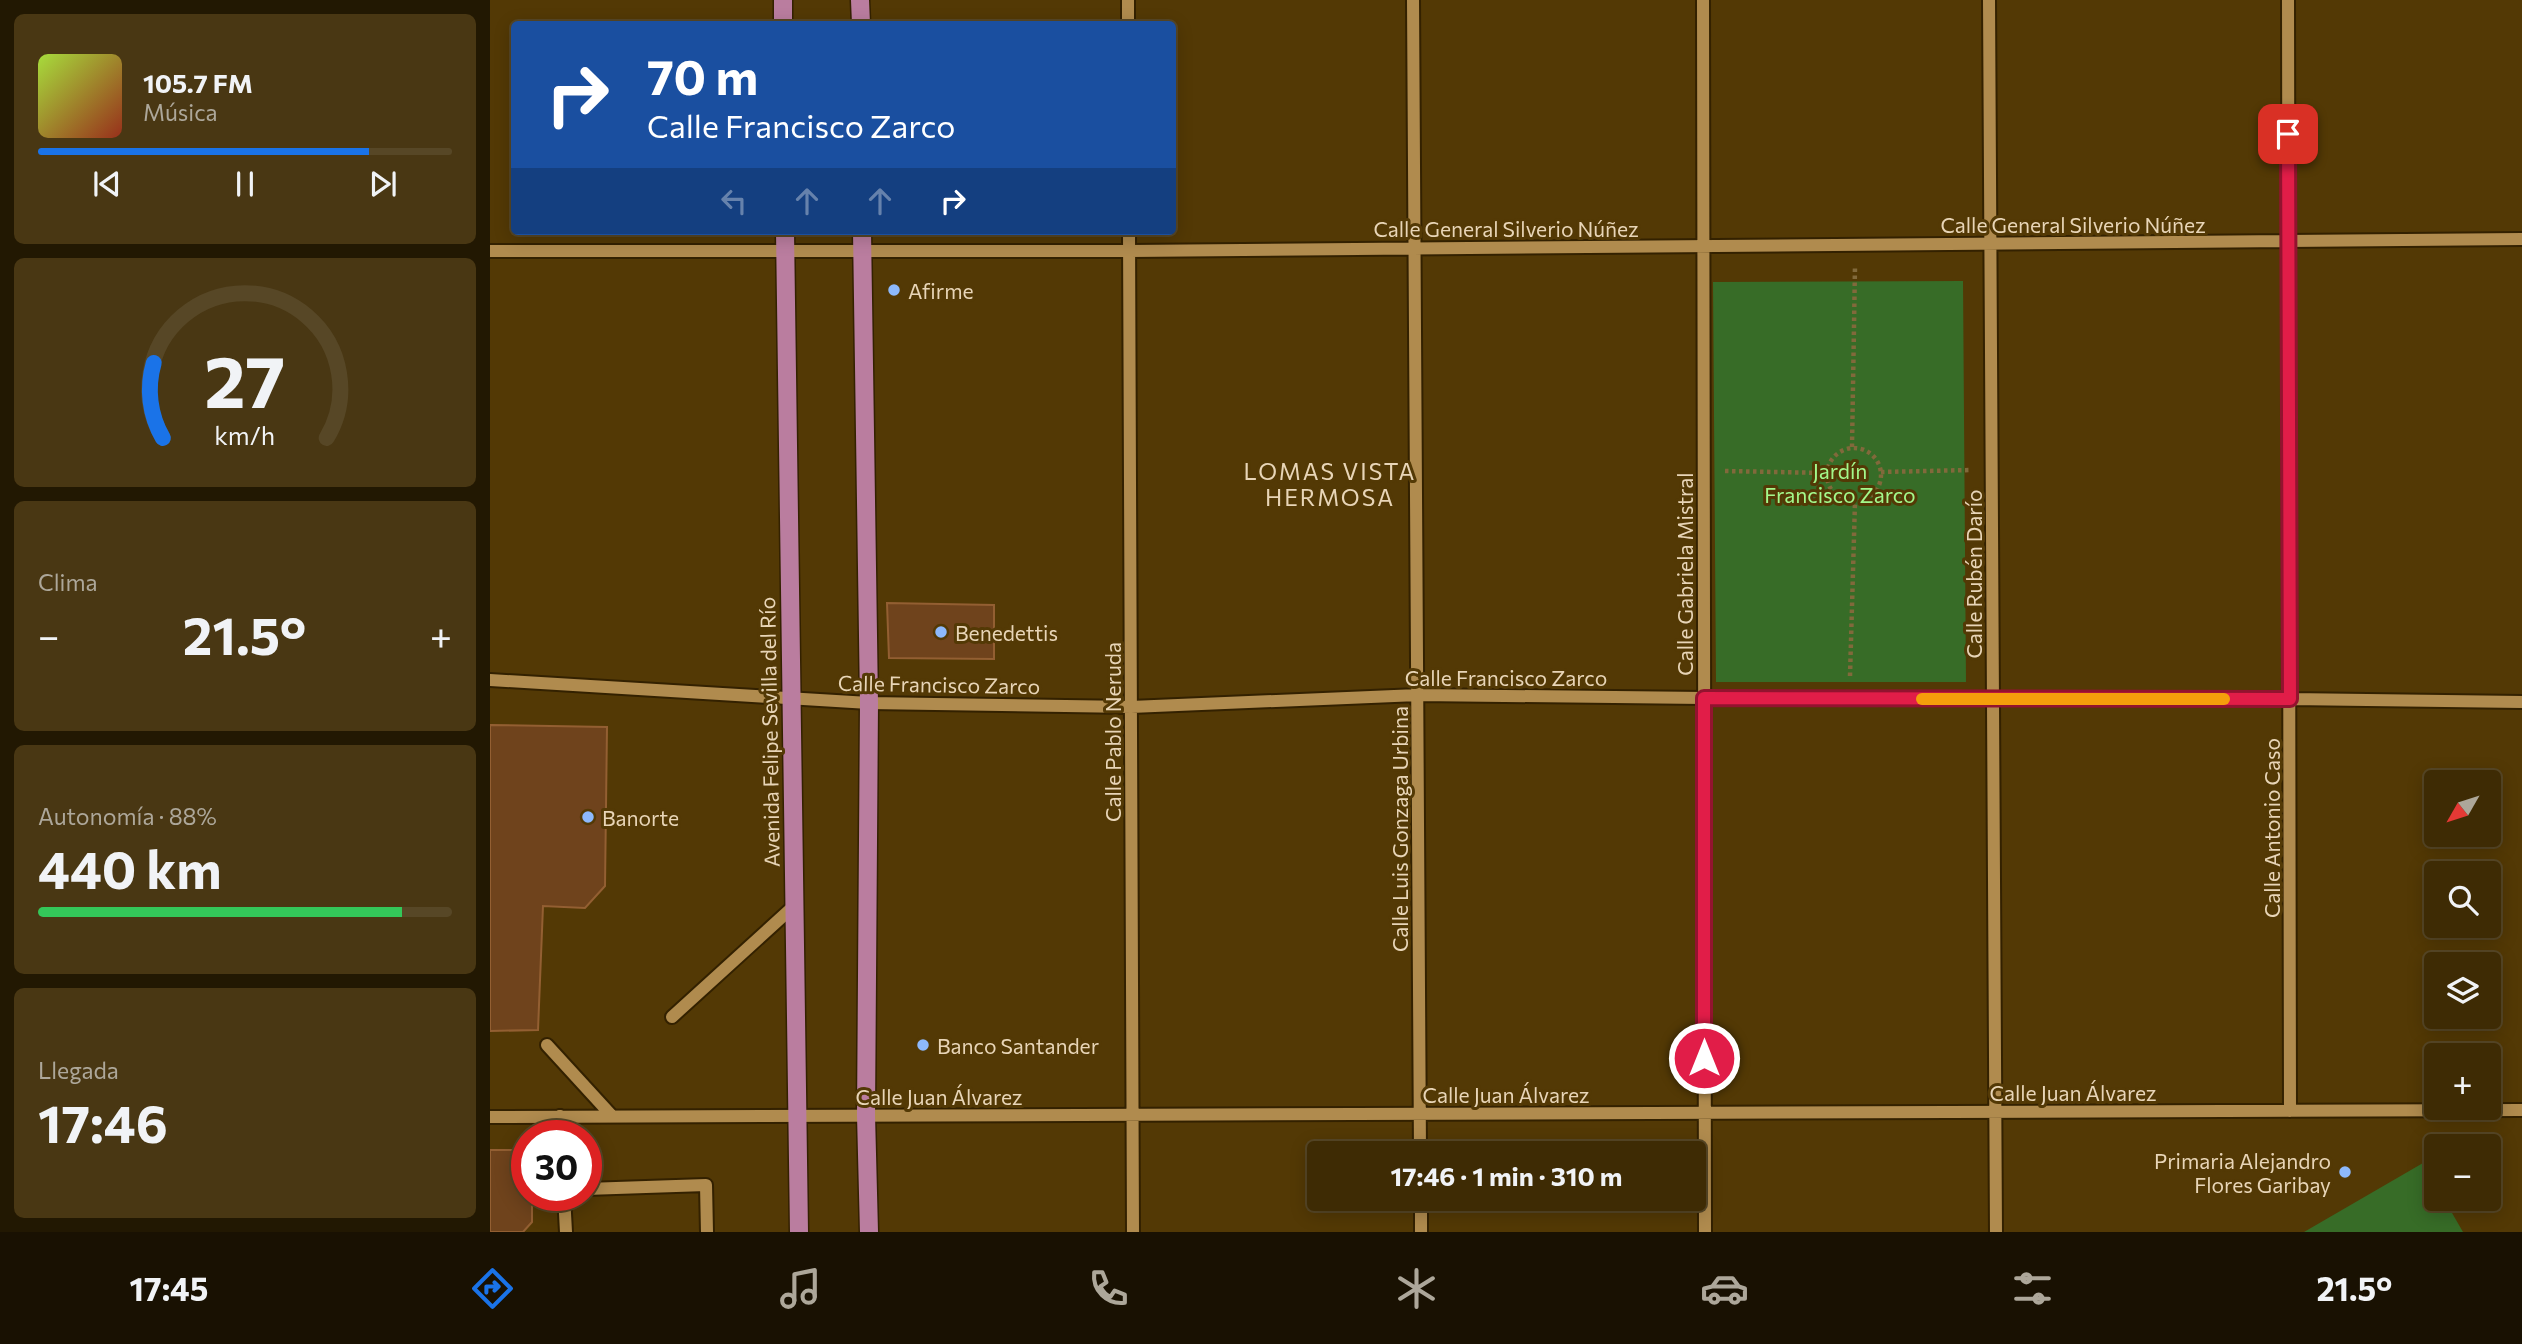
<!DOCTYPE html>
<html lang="es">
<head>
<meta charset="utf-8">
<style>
	:root { --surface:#3e2b04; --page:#493713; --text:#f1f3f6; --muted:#ada79a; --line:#574726; --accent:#1a73e8 }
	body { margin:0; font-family:Commissioner,sans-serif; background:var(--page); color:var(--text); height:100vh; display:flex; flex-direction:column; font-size:26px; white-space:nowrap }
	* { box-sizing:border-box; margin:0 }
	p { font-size:23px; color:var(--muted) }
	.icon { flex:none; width:38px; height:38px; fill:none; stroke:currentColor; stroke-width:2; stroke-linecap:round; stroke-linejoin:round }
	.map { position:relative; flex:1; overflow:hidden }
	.panel { display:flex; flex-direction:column; gap:14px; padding:14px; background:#221802; width:490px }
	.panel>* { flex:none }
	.top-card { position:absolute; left:21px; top:21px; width:665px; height:214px; border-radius:7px; box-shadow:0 4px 18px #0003,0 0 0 2px var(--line); background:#1a4fa0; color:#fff; overflow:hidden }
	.needle { width:46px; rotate:231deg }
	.tools { position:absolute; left:1934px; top:770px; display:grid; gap:14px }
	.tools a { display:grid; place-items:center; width:77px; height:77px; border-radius:7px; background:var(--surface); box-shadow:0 4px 18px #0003,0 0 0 2px var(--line); font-size:35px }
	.speed { position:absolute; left:21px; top:1120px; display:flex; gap:14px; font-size:35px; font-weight:700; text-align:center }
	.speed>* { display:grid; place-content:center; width:91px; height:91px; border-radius:50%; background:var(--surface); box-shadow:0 4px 18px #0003,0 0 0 2px var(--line); line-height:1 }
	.speed .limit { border:10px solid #d22; background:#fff; color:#111 }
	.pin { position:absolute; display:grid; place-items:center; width:60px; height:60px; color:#fff; margin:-30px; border-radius:14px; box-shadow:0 4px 10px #0006 }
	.me { position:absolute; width:77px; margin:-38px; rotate:0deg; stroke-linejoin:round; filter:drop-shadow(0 0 5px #0008) }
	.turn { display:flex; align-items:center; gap:24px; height:147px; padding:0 21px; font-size:32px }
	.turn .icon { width:91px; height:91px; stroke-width:2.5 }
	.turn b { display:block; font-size:49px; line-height:60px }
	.lanes { display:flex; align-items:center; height:66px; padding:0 21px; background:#0003; justify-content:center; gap:35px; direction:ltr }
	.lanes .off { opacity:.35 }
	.big { font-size:52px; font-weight:700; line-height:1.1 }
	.panel .tile { flex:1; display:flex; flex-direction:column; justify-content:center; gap:10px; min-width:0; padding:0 24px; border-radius:10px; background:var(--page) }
	.panel .dial { align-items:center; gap:0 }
	.dial svg { height:182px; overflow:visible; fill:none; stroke:var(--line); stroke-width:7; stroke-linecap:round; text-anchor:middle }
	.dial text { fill:var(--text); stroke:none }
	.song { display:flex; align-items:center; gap:21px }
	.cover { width:84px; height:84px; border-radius:10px; background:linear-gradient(135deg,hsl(80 70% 55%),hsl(10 70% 35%)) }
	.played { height:7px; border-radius:4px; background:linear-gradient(90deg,var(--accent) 80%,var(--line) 80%) }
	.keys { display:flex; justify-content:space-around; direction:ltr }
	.heat { display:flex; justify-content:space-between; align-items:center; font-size:38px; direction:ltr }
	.charge { height:10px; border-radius:5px; background:linear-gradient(90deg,#34c759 88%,var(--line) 0) }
	.trip { position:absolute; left:817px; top:1141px; width:399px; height:70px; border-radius:7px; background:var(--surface); box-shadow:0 4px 18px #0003,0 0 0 2px var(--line); font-weight:700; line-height:70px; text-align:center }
	.tabs { display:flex; height:112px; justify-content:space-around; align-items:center; background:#191102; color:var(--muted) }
	.tabs .icon { width:49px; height:49px }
	.tabs .on { color:var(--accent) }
	.tabs b { font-size:32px; color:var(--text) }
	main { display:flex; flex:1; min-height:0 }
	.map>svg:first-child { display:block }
	.green { fill:#376c27 }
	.building { fill:#6f431c; stroke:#935f32; stroke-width:2 }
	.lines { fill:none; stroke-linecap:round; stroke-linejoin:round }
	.minor-casing { stroke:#332100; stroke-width:16 }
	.major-casing { stroke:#332100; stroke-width:21 }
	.path { stroke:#81693b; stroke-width:4.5; stroke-dasharray:3.5 3.5; stroke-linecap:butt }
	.minor { stroke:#b08b4e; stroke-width:12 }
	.major { stroke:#ba7d9f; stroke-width:18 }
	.route-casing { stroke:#92132f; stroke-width:18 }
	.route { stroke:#e11d48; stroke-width:12 }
	.slow { stroke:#f59e0b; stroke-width:12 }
	.poi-dot { fill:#8db9fc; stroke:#533905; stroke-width:2.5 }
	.labels { text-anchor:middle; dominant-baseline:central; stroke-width:6; stroke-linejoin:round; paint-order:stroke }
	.street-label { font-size:21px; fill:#e8d5b7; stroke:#533905 }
	.poi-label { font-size:21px; fill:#e8d5b7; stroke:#533905; text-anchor:start }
	.park-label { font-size:21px; fill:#a3f88b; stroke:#533905 }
	.neighbourhood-label { font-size:23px; letter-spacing:2px; fill:#e8d5b7; stroke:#533905 }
</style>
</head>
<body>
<main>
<section class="panel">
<div class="tile">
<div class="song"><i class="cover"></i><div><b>105.7 FM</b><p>Música</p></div></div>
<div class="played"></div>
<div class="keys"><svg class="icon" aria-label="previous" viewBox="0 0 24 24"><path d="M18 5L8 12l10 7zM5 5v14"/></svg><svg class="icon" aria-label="pause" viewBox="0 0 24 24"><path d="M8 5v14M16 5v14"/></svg><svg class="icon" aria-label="next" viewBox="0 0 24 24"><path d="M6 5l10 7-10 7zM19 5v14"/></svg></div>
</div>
<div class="tile dial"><svg viewBox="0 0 100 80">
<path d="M14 69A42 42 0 1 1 86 69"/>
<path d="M14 69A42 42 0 0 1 10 36" stroke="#1a73e8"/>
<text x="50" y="56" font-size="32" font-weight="700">27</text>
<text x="50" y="72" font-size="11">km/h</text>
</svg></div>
<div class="tile"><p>Clima</p>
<div class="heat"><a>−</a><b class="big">21.5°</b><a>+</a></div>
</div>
<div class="tile"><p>Autonomía · 88%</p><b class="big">440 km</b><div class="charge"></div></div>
<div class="tile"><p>Llegada</p><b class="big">17:46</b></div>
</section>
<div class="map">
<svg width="2032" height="1232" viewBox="0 0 2032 1232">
	<rect width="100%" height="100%" fill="#533905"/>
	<path class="green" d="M 1473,281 L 1476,682 L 1226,682 L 1223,282 Z
		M 1933,1163 L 1946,1185 L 1946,1199 L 1954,1199 L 1973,1232 L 1814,1232 Z"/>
	<path class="building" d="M 397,603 L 504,605 L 504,659 L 399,658 Z
		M 0,725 L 117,727 L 115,886 L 95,908 L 53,906 L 48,1030 L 0,1031 Z
		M 0,1150 L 37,1150 L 37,1195 L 42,1195 L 42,1222 L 33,1232 L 0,1232 Z"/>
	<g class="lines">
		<g class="minor-casing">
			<path id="minor" d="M 638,0 L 638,24
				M 923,0 L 930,1153
				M 1213,0 L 1215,1232
				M 1499,0 L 1506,1232
				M 1798,0 L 1800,1111
				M 639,231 L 643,1232
				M 0,251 L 639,251 L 2032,239
				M 0,680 L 379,703 L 641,707 L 928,695 L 1214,698 L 1800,699 L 2032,702
				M 182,1017 L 304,906
				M 57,1045 L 122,1116
				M 70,1116 L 71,1136
				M 0,1117 L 2032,1110
				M 96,1189 L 216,1185 L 217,1232
				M 74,1195 L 76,1232
				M 931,1199 L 931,1232"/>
		</g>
		<g class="major-casing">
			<path id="major" d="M 293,0 L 293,24
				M 370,0 L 371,24
				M 295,231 L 309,1232
				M 372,231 L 379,703 L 376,1115 L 379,1232"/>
		</g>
		<path class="path" d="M 1362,447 L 1365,266
			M1337 475a27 27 0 1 1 54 0a27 27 0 1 1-54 0Z
			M 1235,471 L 1336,473
			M 1391,472 L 1481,470
			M 1360,676 L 1365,502"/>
		<use href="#minor" class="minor"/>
		<use href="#major" class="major"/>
	</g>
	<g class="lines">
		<g class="route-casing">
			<path id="route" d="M 1214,1058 L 1214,698 L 1800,699 L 1798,134"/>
		</g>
		<use href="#route" class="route"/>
		<path class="slow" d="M 1432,699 L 1734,699"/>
	</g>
	<g class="poi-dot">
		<circle cx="404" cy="290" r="7"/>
		<circle cx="451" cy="632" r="7"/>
		<circle cx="98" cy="817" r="7"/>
		<circle cx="433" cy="1045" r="7"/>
		<circle cx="1855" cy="1172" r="7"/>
	</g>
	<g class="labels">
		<g class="street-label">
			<text x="1583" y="224">Calle General Silverio Núñez</text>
			<text x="1016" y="228">Calle General Silverio Núñez</text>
			<text transform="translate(1194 574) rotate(-90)">Calle Gabriela Mistral</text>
			<text transform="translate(1483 574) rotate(-90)">Calle Rubén Darío</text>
			<text x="1016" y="677">Calle Francisco Zarco</text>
			<text transform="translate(449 684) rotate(1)">Calle Francisco Zarco</text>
			<text transform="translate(279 732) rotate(-91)">Avenida Felipe Sevilla del Río</text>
			<text transform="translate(622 732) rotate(-90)">Calle Pablo Neruda</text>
			<text transform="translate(1781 828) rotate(-90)">Calle Antonio Caso</text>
			<text transform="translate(909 829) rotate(-90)">Calle Luis Gonzaga Urbina</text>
			<text x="1583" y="1092">Calle Juan Álvarez</text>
			<text x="1016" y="1094">Calle Juan Álvarez</text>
			<text x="449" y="1096">Calle Juan Álvarez</text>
		</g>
		<g class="poi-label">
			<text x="418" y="290">Afirme</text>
			<text x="465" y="632">Benedettis</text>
			<text x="112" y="817">Banorte</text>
			<text x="447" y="1045">Banco Santander</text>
			<text x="1841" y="1160" text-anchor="end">Primaria Alejandro<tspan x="1841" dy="24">Flores Garibay</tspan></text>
		</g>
		<g class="park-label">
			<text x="1350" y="470">Jardín<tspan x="1350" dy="24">Francisco Zarco</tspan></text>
		</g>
		<g class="neighbourhood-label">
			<text x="840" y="471">LOMAS VISTA<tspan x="840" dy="26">HERMOSA</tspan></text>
		</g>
	</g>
</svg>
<div class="tools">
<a><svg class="needle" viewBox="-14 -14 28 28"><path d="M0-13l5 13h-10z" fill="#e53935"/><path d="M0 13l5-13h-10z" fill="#ada79a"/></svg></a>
<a><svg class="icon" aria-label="search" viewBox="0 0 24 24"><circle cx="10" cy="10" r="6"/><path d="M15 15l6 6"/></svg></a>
<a><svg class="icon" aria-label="layers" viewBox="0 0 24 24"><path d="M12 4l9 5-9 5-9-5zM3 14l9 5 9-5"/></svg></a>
<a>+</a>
<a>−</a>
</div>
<div class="speed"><div class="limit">30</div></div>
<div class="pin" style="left:1798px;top:134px;background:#d93025"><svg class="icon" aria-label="arrive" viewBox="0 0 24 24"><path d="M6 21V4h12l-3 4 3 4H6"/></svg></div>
<svg class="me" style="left:1214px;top:1058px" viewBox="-20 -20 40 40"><circle r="17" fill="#e11d48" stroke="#fff" stroke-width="3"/><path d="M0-11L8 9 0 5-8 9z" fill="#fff"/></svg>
<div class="trip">17:46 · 1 min · 310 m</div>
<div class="top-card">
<div class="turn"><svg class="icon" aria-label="right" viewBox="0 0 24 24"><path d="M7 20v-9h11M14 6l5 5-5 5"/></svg><div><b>70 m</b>Calle Francisco Zarco</div></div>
<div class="lanes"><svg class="icon off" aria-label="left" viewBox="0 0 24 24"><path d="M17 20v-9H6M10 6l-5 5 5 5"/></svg><svg class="icon off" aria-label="ahead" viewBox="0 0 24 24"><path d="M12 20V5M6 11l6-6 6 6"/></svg><svg class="icon off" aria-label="ahead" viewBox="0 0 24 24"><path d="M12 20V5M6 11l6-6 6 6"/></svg><svg class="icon" aria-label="right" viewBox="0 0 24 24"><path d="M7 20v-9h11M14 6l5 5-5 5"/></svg></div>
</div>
</div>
</main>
<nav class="tabs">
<b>17:45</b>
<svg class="icon on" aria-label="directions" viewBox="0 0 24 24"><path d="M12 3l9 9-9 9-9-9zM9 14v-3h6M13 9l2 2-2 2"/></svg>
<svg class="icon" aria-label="music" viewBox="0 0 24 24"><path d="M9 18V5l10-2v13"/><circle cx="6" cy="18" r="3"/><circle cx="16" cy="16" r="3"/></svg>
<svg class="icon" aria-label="phone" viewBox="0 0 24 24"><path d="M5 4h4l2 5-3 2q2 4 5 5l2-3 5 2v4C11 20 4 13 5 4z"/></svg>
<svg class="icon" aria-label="climate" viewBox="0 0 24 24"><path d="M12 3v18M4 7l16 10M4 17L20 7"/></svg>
<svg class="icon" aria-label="car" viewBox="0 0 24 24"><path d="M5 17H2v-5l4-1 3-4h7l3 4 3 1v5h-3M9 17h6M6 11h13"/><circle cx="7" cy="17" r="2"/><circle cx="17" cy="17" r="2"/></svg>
<svg class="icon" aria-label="filters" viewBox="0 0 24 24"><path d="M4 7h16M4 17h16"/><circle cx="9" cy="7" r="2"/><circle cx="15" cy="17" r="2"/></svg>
<b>21.5°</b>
</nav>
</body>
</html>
